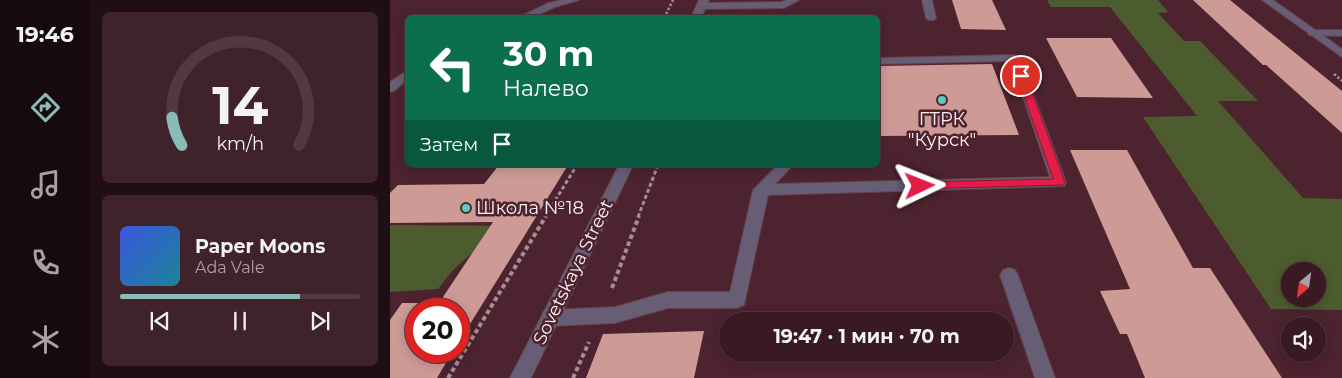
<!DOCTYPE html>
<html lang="ru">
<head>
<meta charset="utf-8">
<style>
	:root { --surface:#391a22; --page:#40232a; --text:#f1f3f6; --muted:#aba1a5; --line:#533840; --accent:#8bbbb9 }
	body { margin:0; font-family:Montserrat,sans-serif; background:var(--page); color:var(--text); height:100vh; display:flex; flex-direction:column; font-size:19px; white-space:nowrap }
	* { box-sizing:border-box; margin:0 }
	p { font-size:16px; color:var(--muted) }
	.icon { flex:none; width:28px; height:28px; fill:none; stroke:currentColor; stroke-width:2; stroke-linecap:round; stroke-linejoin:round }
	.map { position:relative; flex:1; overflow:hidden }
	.sheet { display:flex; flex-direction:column; gap:12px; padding:12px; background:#1f0e13; width:300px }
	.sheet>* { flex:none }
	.top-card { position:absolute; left:15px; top:15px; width:475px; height:152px; border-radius:8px; box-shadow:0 2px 12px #0003,0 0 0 1px var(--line); background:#0b6e4f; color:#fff; overflow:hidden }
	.needle { width:32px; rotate:209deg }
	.tools { position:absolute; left:891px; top:262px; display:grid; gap:10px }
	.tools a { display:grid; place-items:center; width:45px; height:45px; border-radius:50%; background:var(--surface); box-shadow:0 2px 12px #0003,0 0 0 1px var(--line); font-size:25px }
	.speed { position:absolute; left:15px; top:298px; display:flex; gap:10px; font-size:25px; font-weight:700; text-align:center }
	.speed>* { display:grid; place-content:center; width:65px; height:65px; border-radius:50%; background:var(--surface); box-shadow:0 2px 12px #0003,0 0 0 1px var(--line); line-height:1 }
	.speed .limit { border:8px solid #d22; background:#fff; color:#111 }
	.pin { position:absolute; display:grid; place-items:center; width:42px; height:42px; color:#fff; margin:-21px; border:2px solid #fff; border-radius:50%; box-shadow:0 1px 5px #0007 }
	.me { position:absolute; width:55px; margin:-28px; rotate:88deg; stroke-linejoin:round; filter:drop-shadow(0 0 4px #0008) }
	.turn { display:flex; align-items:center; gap:18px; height:105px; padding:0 15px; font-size:22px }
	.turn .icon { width:65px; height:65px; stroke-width:2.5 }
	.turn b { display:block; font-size:35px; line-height:42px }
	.then { display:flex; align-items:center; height:48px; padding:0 15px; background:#0003; gap:10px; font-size:19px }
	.sheet .widget { flex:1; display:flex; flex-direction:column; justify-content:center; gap:8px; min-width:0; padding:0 18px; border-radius:8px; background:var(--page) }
	.sheet .dial { align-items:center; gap:0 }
	.dial svg { height:130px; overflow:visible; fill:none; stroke:var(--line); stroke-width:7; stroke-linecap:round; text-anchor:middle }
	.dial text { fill:var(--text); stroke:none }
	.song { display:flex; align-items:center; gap:15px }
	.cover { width:60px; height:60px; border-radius:8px; background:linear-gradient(135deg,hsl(230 70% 55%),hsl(190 70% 35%)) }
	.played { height:5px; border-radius:2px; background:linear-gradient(90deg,var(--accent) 75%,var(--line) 75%) }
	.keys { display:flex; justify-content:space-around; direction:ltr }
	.trip { position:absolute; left:329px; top:312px; width:295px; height:50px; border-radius:25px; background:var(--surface); box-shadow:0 2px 12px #0003,0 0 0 1px var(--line); font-weight:700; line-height:50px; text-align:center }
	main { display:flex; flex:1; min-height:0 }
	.tab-bar { display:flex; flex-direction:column; width:90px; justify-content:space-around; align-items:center; background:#170a0e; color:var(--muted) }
	.tab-bar .icon { width:35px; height:35px }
	.tab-bar .on { color:var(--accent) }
	.tab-bar b { font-size:22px; color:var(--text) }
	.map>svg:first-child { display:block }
	.green { fill:#4d5c2f; fill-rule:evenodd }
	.building { fill:#ce9a96 }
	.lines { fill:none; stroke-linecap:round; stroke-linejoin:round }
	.service-casing { stroke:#65404a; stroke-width:2 }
	.tertiary-casing { stroke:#65404a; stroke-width:2 }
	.path-far2 { stroke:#a78d93; stroke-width:2.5; stroke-dasharray:2.5 2; stroke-linecap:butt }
	.path-far1 { stroke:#a78d93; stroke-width:3; stroke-dasharray:4 2.5; stroke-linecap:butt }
	.path { stroke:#a78d93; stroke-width:4; stroke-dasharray:4.5 3; stroke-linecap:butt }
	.service { fill:#675d75; fill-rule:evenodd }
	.tertiary { fill:#675d75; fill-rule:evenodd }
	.route { fill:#e11d48; stroke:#92132f }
	.poi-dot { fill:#58cebf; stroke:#4c232e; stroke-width:2 }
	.labels { text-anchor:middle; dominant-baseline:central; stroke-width:5; stroke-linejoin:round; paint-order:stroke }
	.poi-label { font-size:18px; fill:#fdf1f3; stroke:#4c232e }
	.street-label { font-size:18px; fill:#fdf1f3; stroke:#4c232e }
</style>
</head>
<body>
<main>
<nav class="tab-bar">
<b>19:46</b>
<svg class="icon on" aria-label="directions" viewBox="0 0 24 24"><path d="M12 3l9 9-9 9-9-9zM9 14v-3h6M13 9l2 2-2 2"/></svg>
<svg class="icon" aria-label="music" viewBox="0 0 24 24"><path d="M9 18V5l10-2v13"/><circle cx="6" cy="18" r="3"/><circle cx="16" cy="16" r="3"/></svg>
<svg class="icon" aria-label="phone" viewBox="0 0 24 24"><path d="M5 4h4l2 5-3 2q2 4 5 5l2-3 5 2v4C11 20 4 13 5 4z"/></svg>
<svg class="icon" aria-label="climate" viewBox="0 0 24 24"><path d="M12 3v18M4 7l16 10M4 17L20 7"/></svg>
</nav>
<section class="sheet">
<div class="widget dial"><svg viewBox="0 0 100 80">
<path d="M14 69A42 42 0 1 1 86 69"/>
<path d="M14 69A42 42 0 0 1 8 52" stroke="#8bbbb9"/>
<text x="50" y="56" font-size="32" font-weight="700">14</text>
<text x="50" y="72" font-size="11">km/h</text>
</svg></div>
<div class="widget">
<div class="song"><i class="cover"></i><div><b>Paper Moons</b><p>Ada Vale</p></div></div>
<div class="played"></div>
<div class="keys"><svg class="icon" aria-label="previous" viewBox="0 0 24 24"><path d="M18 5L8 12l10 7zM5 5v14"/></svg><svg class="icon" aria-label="pause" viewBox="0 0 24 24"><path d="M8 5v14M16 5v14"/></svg><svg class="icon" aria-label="next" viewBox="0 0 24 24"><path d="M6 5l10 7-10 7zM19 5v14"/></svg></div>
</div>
</section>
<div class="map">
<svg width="952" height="378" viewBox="0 0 952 378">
	<rect width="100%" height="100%" fill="#4c232e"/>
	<path class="green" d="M 657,0 L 768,0 L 778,12 L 768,13 L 794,41 L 810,41 L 868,101 L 828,101 L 913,198 L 952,199 L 952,310 L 881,309 L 753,117 L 807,116 L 720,7 L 661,7 ZM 900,271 L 928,271 L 928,299 L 900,299 Z
		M 0,225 L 140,226 L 87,249 L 63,270 L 48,289 L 0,292 Z"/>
	<path class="building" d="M 562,0 L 602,0 L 616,30 L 571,29 Z
		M 803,0 L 840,0 L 952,91 L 952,133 L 876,65 L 873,65 Z
		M 656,38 L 721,38 L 763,98 L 687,97 Z
		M 602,64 L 629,135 L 488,136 L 488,66 Z
		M 680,150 L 737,150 L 803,268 L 820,268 L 892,378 L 755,378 L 737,334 L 730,334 L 710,291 L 740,289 Z
		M 109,165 L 178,165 L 69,342 L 69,309 L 26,309 L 26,351 L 63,351 L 47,378 L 0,378 L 0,320 L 12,303 L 49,303 L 103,222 L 0,223 L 0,193 L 8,185 L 94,184 Z
		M 314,331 L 304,378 L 196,378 L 213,334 Z"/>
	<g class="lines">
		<g class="service-casing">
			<path id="service" d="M 172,0 L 189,0 L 165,7 L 141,18 L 127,18 L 159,3 Z
				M 397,0 L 409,0 L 394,8 L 311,9 L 306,6 L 311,3 L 392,2 Z
				M 532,0 L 542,0 L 546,18 L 544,20 L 538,20 L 536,18 Z
				M 923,30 L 952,30 L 952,36 L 919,35 L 918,33 Z
				M 625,55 L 630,58 L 676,182 L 674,186 L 378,195 L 354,305 L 347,308 L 278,308 L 225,323 L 160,326 L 153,324 L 151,318 L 153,312 L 160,310 L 225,307 L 278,292 L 340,292 L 363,190 L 388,165 L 403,165 L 385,184 L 660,177 L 621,61 L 488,64 L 488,58 Z
				M 18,70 L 18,79 L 4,91 L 0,92 L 0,82 Z
				M 619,268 L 625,270 L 628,275 L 665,378 L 645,378 L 610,275 L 613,270 Z"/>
		</g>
		<g class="tertiary-casing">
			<path id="tertiary" d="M 309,0 L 319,0 L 311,18 L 301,18 Z
				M 872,0 L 883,0 L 952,49 L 952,57 Z
				M 229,165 L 243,165 L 141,378 L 120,378 Z"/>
		</g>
		<path class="path-far2" d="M 274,18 L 283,0
			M 944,74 L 952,81"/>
		<path class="path-far1" d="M 155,217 L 187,165
			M 248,217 L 268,165"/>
		<path class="path" d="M 222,288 L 249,216
			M 58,378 L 156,216
			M 183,378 L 199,342"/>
		<use href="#service" class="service"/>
		<use href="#tertiary" class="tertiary"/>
	</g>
	<path class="route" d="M 631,73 L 636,76 L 675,182 L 673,185 L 526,189 L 525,186 L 526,183 L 530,182 L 663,179 L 627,76 Z"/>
	<g class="poi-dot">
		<circle cx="552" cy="100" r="5"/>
		<circle cx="76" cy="208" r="5"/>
	</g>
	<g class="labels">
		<g class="poi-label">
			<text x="552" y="119">ГТРК<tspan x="552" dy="21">"Курск"</tspan></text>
			<text x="86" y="208" text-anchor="start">Школа №18</text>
		</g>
		<g class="street-label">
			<text transform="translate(183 272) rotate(-64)">Sovetskaya Street</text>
		</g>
	</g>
</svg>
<div class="tools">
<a><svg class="needle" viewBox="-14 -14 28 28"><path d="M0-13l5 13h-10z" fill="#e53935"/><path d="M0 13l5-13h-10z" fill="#aba1a5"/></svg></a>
<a><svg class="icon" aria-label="sound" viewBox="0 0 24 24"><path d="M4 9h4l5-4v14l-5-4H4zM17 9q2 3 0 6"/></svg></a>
</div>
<div class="speed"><div class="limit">20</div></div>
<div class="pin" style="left:631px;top:76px;background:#d93025"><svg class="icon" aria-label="arrive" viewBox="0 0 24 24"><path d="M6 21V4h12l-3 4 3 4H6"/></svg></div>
<svg class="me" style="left:530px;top:186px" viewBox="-20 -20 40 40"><path d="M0-17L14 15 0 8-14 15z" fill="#e11d48" stroke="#fff" stroke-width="4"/></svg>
<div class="trip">19:47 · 1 мин · 70 m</div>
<div class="top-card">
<div class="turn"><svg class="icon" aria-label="left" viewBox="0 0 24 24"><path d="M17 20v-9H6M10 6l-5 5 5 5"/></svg><div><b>30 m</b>Налево</div></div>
<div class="then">Затем<svg class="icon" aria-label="arrive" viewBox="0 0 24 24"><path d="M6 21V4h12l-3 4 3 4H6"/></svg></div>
</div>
</div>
</main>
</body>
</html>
